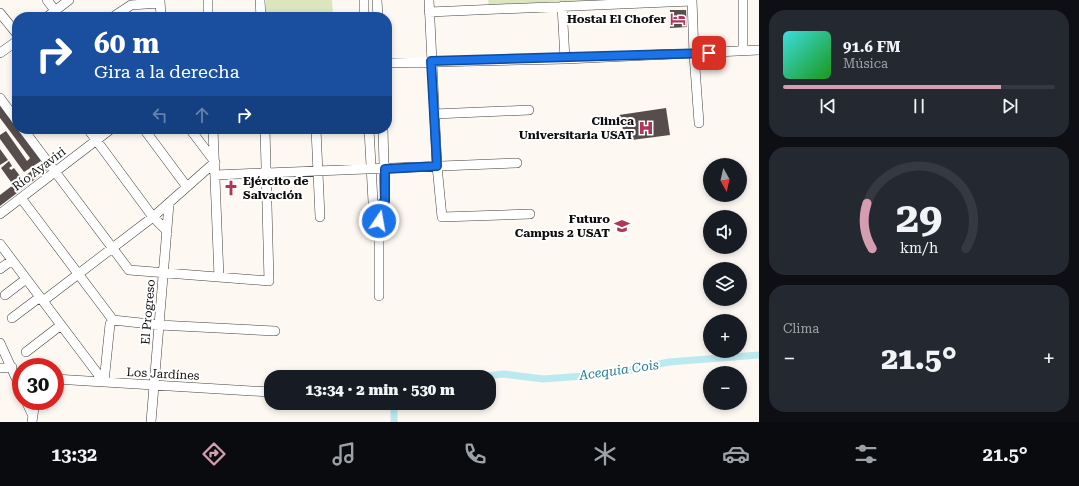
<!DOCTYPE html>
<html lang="es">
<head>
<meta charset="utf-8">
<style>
	:root { --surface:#171b24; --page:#242831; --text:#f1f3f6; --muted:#9ea1a6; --line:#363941; --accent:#d49eb0 }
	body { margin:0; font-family:"Roboto Serif",serif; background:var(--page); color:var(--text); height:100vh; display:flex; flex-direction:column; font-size:15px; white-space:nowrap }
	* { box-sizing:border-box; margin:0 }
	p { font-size:13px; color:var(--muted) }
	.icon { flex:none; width:22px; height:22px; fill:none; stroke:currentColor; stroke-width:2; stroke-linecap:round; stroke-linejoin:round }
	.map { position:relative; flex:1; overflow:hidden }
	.details { display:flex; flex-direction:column; gap:10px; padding:10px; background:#0d0f14; width:320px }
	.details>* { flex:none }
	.top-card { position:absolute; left:12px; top:12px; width:380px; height:122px; border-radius:16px; box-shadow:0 2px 6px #0003; background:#1a4fa0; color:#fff; overflow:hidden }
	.needle { width:26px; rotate:172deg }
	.controls { position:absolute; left:703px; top:158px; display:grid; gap:8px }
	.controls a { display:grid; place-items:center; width:44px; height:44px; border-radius:50%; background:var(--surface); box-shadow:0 2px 6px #0003; font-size:20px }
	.speed { position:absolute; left:12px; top:358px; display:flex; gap:8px; font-size:20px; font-weight:700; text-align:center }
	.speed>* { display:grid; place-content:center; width:52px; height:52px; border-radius:50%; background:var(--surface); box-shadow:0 2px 6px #0003; line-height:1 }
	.speed .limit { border:6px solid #d22; background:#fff; color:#111 }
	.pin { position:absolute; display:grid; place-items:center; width:34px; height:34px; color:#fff; margin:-17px; border-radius:8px; box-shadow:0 2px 6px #0006 }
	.me { position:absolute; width:44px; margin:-22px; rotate:12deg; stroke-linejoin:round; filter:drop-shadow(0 0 3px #0008) }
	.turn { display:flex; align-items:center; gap:14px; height:84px; padding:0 16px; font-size:18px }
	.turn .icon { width:52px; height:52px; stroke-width:2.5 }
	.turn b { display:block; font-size:28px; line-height:34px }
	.lanes { display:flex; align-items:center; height:38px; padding:0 16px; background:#0003; justify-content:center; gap:20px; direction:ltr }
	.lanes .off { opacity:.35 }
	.big { font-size:30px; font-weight:800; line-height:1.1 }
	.details .tile { flex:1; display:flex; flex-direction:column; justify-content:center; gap:6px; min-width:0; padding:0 14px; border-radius:16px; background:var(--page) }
	.details .dial { align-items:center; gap:0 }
	.dial svg { height:104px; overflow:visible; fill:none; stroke:var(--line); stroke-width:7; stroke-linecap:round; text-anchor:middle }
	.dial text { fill:var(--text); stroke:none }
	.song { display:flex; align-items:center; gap:12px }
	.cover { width:48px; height:48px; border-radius:6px; background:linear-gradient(135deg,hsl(180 70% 55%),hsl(120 70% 35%)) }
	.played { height:4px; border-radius:2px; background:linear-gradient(90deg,var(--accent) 80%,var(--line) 80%) }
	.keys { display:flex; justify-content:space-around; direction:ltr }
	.heat { display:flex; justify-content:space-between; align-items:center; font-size:22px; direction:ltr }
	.trip { position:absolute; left:264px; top:370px; width:232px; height:40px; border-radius:16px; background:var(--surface); box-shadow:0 2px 6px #0003; font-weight:800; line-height:40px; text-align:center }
	.menu { display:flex; height:64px; justify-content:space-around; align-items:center; background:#090b0e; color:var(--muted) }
	.menu .icon { width:28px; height:28px }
	.menu .current { color:var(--accent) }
	.menu b { font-size:18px; color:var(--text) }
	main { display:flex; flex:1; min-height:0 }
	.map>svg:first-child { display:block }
	.green { fill:#dce5be }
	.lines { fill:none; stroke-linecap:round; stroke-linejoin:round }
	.canal { stroke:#bbe9f0; stroke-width:7 }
	.building { fill:#564d4c }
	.minor-casing { stroke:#424242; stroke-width:10 }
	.minor { stroke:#fff; stroke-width:9 }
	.route-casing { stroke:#114b97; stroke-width:10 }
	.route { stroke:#1a73e8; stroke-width:7 }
	.labels { text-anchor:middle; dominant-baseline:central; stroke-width:4; stroke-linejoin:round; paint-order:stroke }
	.poi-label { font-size:12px; font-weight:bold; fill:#0f0f0f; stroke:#fff; text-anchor:end }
	.street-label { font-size:12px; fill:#0f0f0f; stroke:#fff }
	.water-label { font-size:13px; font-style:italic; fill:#257f93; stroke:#fff }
</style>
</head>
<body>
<main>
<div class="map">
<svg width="759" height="422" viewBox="0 0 759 422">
	<rect width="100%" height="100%" fill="#fdf8f2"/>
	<path class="green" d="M 266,0 L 332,0 L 333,17 L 266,17 Z
		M 488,0 L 596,0 L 489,5 Z"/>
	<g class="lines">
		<path class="canal" d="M 480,377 L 503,374 L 543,379 L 611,374 L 669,362 L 759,355
			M 394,403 L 394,422"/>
	</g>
	<path class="building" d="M 670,10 L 686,10 L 687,27 L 670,28 Z
		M 0,106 L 41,161 L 24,172 L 0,139 L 0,135 L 6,131 L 27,161 L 30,158 L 0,118 Z
		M 666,108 L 670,135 L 624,141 L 622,122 L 619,115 Z
		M 0,149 L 8,160 L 0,165 Z
		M 9,161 L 12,166 L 9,168 L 11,170 L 14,168 L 20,176 L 11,182 L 1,168 Z
		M 42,163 L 47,170 L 0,206 L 0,195 Z"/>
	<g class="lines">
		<g class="minor-casing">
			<path id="minor" d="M 47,0 L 60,17
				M 160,0 L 161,17
				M 208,0 L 208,17
				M 260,0 L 261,17
				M 364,0 L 364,17
				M 377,0 L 378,17
				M 429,0 L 437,166 L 442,217 L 530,214
				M 692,0 L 694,54 L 699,123
				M 743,0 L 743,50
				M 562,6 L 565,59
				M 429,12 L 692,1
				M 0,13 L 17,34
				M 47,17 L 69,0
				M 113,17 L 131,5 L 160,3
				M 0,53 L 17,41
				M 387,63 L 565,59 L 759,50
				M 0,98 L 17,121
				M 434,114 L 529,110
				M 23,129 L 129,270 L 269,281 L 265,129
				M 88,129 L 153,217 L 167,231
				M 144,129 L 187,187
				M 213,129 L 219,277
				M 316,129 L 320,217
				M 369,129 L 373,202 L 377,206 L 381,206 L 385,201 L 383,129
				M 215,175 L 517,163
				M 21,198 L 113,320 L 159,325 L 275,331
				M 379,206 L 379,296
				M 0,214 L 111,129
				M 0,244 L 104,382
				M 0,269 L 12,260
				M 5,295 L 26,279
				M 43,301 L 153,217 L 215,162 L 190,129
				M 12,318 L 40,297
				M 0,343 L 21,389
				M 26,352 L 61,325
				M 0,368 L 12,367
				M 55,379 L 270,392
				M 104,382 L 110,324 L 113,320
				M 26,401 L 33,416
				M 32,422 L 35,401
				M 151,422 L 169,204"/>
		</g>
		<use href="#minor" class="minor"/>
	</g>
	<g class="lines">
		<g class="route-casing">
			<path id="route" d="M 379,221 L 379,206 L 385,201 L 385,169 L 437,166 L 431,61 L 709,53"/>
		</g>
		<use href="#route" class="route"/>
	</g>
	<defs>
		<g id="hotel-bare" transform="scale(1.2)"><path d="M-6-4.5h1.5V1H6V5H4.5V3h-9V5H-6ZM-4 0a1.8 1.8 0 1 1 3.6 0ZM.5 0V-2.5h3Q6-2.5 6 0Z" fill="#b0355a" stroke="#fff" stroke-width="2.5" paint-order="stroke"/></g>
		<g id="hospital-bare" transform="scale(1.2)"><path d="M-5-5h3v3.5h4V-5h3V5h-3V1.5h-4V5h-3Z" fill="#b0355a" stroke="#fff" stroke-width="2.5" paint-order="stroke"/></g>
		<g id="church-bare" transform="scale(1.2)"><path d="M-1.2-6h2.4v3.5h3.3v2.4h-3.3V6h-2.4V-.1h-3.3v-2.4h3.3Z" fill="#b0355a" stroke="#fff" stroke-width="2.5" paint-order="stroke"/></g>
		<g id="university-bare" transform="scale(1.2)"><path d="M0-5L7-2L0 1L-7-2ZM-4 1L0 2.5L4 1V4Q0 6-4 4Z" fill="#b0355a" stroke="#fff" stroke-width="2.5" paint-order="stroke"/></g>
	</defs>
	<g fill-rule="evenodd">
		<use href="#hotel-bare" x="678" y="19"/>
		<use href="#hospital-bare" x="646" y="128"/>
		<use href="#church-bare" x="231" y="188"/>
		<use href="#university-bare" x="622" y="226"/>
	</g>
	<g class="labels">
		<g class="poi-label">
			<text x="666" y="19">Hostal El Chofer</text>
			<text x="634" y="121">Clinica<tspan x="634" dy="14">Universitaria USAT</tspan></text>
			<text x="243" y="181" text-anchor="start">Ejército de<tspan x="243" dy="14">Salvación</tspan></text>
			<text x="610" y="219">Futuro<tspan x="610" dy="14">Campus 2 USAT</tspan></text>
		</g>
		<g class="street-label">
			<text transform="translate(39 169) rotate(-37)">Río Ayaviri</text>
			<text transform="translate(148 312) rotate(-85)">El Progreso</text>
			<text transform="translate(163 374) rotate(3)">Los Jardínes</text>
		</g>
		<g class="water-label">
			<text transform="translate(619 370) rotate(-8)">Acequia Cois</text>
		</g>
	</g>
</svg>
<div class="controls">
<a><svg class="needle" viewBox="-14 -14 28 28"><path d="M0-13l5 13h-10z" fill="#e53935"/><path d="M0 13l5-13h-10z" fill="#9ea1a6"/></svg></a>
<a><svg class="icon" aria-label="sound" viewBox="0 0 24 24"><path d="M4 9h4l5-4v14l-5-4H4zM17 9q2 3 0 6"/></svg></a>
<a><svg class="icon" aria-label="layers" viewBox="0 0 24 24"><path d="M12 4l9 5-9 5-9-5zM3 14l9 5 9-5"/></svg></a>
<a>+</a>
<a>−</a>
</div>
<div class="speed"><div class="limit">30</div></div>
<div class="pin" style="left:709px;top:53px;background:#d93025"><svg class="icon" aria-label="arrive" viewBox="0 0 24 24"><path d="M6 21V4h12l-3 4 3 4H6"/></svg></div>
<svg class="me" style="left:379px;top:221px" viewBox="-20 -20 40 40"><circle r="17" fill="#1a73e8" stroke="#fff" stroke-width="3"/><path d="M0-11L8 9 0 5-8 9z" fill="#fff"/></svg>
<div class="trip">13:34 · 2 min · 530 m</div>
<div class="top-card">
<div class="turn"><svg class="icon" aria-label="right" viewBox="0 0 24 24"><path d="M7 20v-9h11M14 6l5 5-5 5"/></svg><div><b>60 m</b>Gira a la derecha</div></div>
<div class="lanes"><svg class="icon off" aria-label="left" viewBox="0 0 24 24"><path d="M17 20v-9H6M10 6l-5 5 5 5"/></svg><svg class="icon off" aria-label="ahead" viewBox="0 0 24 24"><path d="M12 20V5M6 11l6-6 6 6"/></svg><svg class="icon" aria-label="right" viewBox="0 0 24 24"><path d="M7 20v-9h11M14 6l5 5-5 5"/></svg></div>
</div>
</div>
<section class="details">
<div class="tile">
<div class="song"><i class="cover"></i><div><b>91.6 FM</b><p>Música</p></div></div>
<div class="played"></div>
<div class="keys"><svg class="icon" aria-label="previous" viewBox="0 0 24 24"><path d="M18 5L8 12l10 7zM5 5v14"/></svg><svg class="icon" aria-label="pause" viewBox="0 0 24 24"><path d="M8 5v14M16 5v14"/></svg><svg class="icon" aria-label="next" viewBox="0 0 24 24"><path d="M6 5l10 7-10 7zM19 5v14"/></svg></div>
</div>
<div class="tile dial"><svg viewBox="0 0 100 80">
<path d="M14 69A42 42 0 1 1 86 69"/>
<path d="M14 69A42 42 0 0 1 10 34" stroke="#d49eb0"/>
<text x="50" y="56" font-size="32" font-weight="700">29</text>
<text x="50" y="72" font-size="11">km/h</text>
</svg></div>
<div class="tile"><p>Clima</p>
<div class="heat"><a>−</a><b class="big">21.5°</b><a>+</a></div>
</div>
</section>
</main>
<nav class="menu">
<b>13:32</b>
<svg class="icon current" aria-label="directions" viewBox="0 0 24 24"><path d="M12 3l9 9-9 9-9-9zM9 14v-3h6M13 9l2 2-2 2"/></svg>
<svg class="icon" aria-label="music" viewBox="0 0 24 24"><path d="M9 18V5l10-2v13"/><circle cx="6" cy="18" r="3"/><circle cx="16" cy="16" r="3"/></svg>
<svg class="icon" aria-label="phone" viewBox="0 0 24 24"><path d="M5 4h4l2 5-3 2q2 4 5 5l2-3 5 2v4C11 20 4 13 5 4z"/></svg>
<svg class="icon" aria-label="climate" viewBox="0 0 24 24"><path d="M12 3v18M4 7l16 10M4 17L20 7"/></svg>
<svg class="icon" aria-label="car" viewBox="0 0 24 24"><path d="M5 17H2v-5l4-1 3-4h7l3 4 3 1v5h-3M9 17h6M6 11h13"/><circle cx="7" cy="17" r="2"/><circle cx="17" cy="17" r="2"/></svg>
<svg class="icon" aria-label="filters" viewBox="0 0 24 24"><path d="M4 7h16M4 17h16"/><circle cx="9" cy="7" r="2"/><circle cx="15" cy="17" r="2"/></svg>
<b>21.5°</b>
</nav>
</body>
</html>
